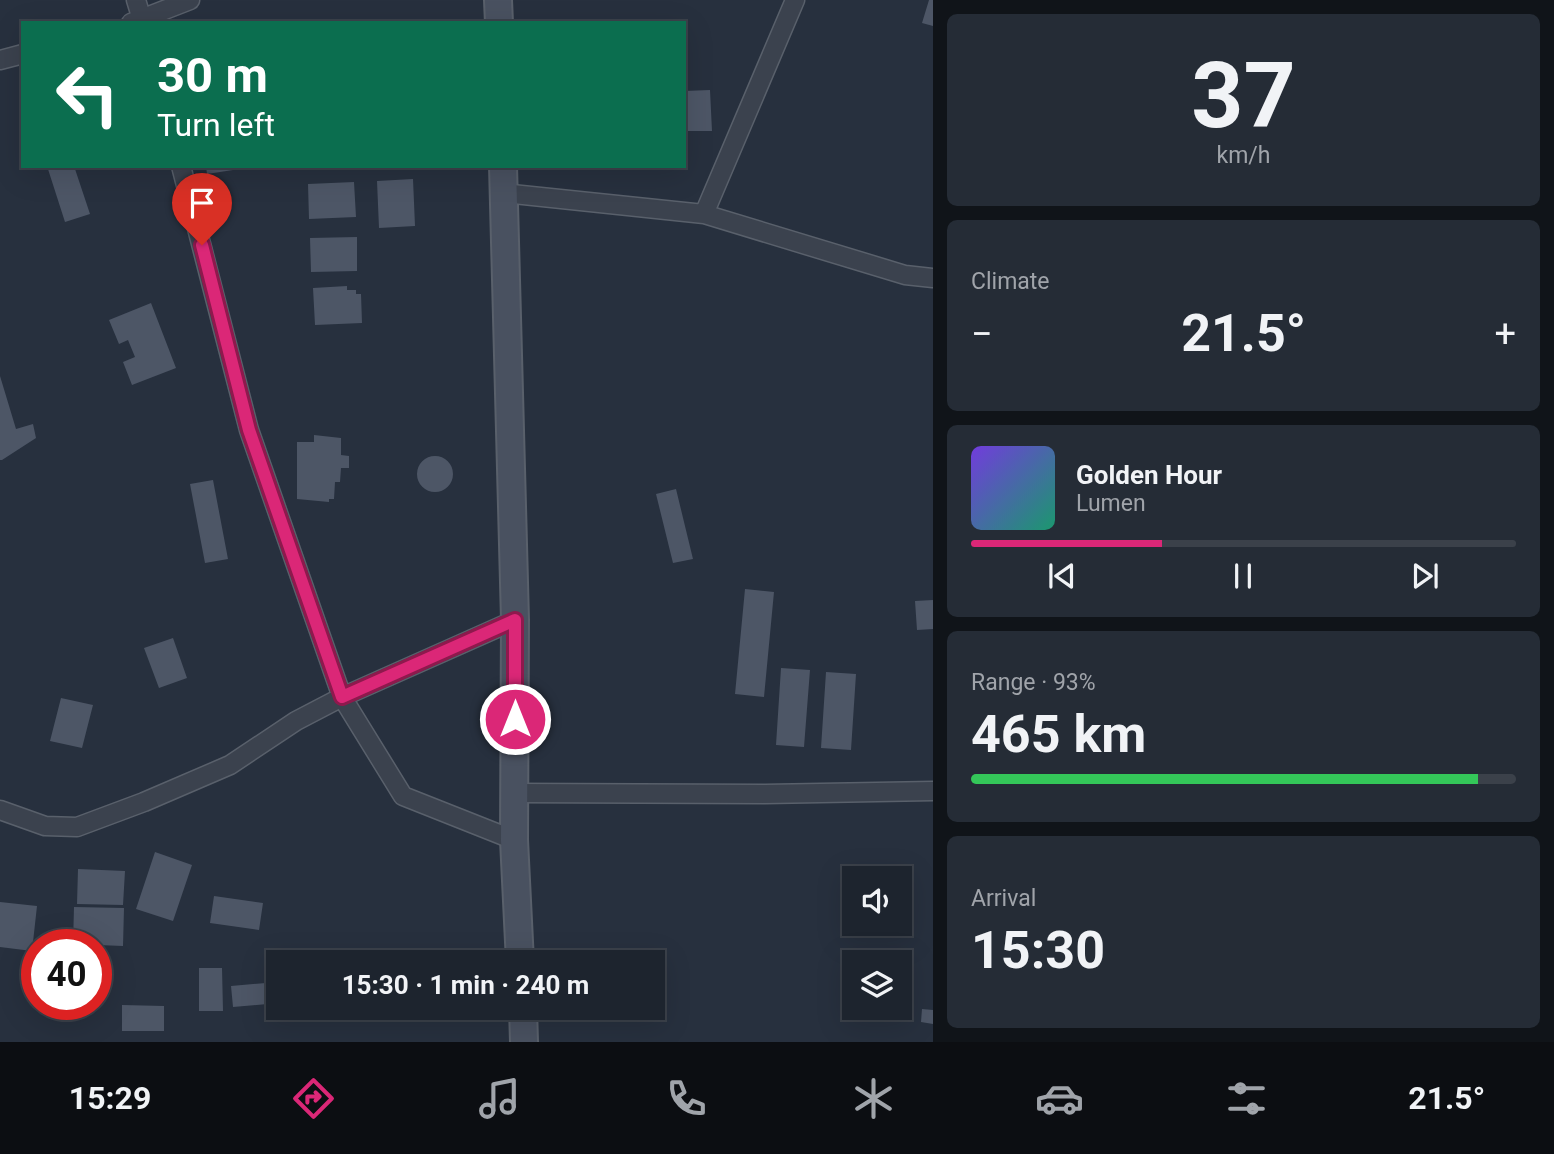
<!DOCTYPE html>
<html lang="en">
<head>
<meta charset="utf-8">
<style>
	:root { --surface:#1d242e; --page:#252c36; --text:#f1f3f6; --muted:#a0a4aa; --line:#3b414a; --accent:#db2777 }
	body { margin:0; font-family:Roboto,sans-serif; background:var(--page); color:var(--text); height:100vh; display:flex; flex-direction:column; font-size:26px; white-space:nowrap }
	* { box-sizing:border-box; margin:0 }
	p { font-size:23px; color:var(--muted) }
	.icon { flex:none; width:38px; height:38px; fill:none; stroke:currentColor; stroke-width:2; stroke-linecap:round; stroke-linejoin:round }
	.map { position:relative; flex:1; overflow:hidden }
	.panel { display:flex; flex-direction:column; gap:14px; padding:14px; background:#101419; width:621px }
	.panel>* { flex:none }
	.top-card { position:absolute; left:21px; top:21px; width:665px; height:147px; border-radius:0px; box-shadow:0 7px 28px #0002,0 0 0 2px var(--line); background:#0b6e4f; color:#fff; overflow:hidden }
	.tools { position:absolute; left:842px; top:866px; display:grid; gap:14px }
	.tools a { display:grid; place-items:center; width:70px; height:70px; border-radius:0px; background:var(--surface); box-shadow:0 7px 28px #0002,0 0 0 2px var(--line); font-size:35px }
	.speed { position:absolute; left:21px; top:929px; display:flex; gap:14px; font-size:35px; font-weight:700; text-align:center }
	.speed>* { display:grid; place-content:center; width:91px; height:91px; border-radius:50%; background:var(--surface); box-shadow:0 7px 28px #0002,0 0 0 2px var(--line); line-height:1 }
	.speed .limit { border:10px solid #d22; background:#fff; color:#111 }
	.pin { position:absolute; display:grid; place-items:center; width:60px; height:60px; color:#fff; margin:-72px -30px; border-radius:50% 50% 50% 0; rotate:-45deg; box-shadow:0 0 7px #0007 }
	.pin .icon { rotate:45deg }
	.me { position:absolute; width:77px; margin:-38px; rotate:0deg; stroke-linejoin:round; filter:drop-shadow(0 0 5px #0008) }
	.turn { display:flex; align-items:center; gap:24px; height:147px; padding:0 21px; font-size:32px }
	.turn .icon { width:91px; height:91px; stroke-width:2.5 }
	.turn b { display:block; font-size:49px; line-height:60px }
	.big { font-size:52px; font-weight:700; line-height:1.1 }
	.panel .tile { flex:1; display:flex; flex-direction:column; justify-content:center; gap:10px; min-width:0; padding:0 24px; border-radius:10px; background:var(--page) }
	.panel .dial { align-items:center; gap:0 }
	.dial b { font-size:91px; line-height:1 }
	.song { display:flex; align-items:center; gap:21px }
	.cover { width:84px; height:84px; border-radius:10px; background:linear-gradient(135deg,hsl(260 70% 55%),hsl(160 70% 35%)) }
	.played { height:7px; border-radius:4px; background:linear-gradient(90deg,var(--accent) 35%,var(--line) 35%) }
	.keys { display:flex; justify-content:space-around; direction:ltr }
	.heat { display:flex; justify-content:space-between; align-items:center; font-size:38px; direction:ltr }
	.charge { height:10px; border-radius:5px; background:linear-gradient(90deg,#34c759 93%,var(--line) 0) }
	.trip { position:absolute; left:266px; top:950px; width:399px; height:70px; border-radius:0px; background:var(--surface); box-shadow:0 7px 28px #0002,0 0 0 2px var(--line); font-weight:700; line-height:70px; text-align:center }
	.tabs { display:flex; height:112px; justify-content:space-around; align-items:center; background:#0c0e12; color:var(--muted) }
	.tabs .icon { width:49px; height:49px }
	.tabs .active { color:var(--accent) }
	.tabs b { font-size:32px; color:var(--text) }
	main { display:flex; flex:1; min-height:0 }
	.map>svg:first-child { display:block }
	.building { fill:#4d5666 }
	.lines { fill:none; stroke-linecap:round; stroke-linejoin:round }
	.street-casing { stroke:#59606b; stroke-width:21 }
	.secondary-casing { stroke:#59606b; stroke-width:30 }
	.street { stroke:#3b424e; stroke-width:18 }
	.secondary { stroke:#495160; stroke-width:26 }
	.route-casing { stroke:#8e194d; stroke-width:18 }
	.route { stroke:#db2777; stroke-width:12 }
</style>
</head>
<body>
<main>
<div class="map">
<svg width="933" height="1042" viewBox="0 0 933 1042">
	<rect width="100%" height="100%" fill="#27303e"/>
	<path class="building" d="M 929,0 L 933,0 L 933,26 L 922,23 Z
		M 710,90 L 712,131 L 688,131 L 687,119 L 684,120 L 684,91 Z
		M 47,166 L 74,166 L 90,214 L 65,222 Z
		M 206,166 L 246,166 L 246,168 L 207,174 Z
		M 413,179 L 415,226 L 379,228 L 377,181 Z
		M 354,182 L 356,217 L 309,219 L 308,184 Z
		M 357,237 L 357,271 L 311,272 L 310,238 Z
		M 347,286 L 347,290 L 356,290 L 356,294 L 361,294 L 362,323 L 315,325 L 313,288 Z
		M 151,303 L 176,368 L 132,385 L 123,362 L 135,357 L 128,340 L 119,344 L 109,320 Z
		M 0,376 L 16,429 L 33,424 L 36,438 L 2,460 L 0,460 Z
		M 314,435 L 341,438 L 341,455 L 349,456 L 349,468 L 341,468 L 340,482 L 335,482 L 334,499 L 329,499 L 329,502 L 297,499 L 297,442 L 314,442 Z
		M417 474a18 18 0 1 1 36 0a18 18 0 1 1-36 0Z
		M 213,480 L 228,559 L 205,563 L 190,484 Z
		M 676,489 L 693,559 L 673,563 L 656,494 Z
		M 745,589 L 774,592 L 764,697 L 735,694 Z
		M 933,600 L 933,629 L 917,630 L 915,601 Z
		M 173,638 L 187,678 L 159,688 L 144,648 Z
		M 781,668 L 810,670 L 804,747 L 776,745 Z
		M 826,672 L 856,674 L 851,750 L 821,748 Z
		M 61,698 L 93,705 L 82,748 L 50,741 Z
		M 155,852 L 192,865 L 173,921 L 136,909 Z
		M 78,869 L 125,871 L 123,905 L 77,904 Z
		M 214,896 L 263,903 L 259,930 L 210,923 Z
		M 0,902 L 37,906 L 32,951 L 0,947 Z
		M 74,907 L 124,908 L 123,946 L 73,944 Z
		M 199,968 L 222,968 L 223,1011 L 199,1011 Z
		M 278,982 L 278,1003 L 233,1007 L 231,986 Z
		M 122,1005 L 164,1006 L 164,1031 L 122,1031 Z
		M 922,1009 L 933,1010 L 933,1024 L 921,1022 Z"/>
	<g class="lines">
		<g class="street-casing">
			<path id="street" d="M 136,0 L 143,23
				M 131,23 L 190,0
				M 0,60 L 23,54
				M 181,166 L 249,430 L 342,697 L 403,796 L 514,840
				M 503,193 L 704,214 L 905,275 L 933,278
				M 704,214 L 795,0
				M 514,793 L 765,794 L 933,791
				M 0,810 L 45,826 L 77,827 L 144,802 L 230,765 L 296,721 L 342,697 L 515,620"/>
		</g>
		<g class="secondary-casing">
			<path id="secondary" d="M 498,0 L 499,23
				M 503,166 L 515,620 L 514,840 L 520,962
				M 523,1008 L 524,1042"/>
		</g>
		<use href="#street" class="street"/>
		<use href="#secondary" class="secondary"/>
	</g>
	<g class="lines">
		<g class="route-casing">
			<path id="route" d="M 202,245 L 249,430 L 342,697 L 515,620 L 515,719"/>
		</g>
		<use href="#route" class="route"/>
	</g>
</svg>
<div class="tools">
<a><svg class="icon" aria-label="sound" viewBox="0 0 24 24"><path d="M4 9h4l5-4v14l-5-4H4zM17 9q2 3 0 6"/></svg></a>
<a><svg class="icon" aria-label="layers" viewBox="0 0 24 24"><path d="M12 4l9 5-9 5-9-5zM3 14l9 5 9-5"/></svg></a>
</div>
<div class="speed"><div class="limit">40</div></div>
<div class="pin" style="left:202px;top:245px;background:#d93025"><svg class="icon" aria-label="arrive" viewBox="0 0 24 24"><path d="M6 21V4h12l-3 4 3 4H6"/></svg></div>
<svg class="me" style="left:515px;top:719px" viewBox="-20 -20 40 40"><circle r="17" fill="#db2777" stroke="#fff" stroke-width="3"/><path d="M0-11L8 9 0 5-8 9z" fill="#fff"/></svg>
<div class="trip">15:30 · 1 min · 240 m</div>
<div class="top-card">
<div class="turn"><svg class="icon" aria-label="left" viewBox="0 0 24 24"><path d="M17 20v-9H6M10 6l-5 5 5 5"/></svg><div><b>30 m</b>Turn left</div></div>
</div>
</div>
<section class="panel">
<div class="tile dial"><b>37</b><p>km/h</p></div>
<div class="tile"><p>Climate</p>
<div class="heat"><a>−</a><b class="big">21.5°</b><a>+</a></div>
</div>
<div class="tile">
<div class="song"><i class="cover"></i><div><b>Golden Hour</b><p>Lumen</p></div></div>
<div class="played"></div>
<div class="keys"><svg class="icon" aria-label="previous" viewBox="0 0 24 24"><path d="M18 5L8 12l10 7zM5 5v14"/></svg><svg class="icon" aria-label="pause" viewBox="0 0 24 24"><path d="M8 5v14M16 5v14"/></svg><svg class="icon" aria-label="next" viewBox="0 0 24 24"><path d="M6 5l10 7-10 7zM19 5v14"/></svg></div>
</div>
<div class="tile"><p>Range · 93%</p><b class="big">465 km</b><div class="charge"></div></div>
<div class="tile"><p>Arrival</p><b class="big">15:30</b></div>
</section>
</main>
<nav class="tabs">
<b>15:29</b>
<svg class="icon active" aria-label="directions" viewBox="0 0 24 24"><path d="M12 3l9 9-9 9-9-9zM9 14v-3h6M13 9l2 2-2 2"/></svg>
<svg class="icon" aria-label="music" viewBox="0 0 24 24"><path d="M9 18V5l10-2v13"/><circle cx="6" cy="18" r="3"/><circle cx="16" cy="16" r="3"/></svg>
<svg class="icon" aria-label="phone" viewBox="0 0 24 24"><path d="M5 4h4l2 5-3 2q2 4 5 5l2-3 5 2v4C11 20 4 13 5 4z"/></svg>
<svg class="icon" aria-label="climate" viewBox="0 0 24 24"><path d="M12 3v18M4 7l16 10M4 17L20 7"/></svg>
<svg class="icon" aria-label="car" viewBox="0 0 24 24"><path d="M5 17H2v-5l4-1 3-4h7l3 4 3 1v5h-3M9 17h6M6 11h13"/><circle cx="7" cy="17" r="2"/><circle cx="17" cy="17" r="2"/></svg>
<svg class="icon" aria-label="filters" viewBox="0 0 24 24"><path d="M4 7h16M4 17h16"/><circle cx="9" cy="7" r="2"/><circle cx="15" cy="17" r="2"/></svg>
<b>21.5°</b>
</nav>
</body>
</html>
